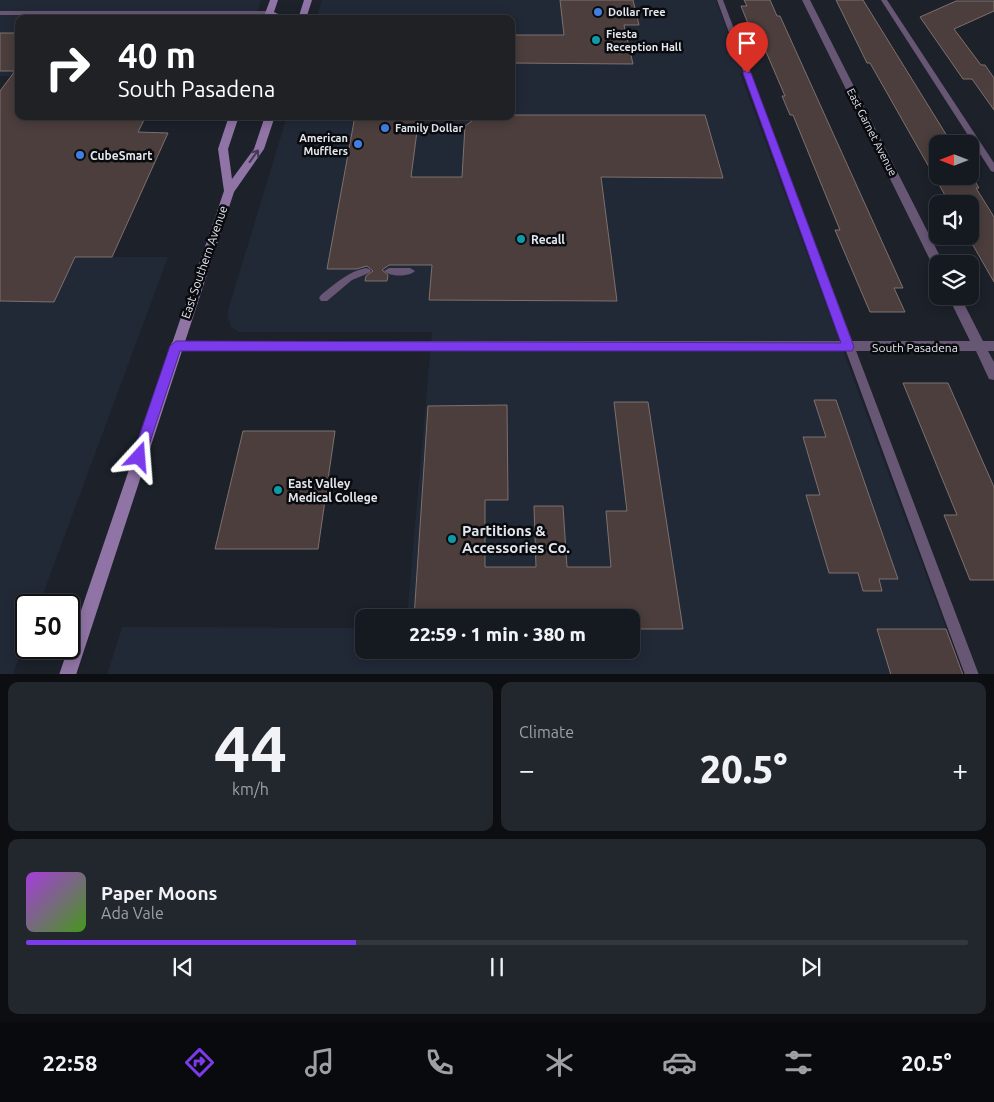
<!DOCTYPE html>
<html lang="en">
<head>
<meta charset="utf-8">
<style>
	:root { --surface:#151920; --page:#22262d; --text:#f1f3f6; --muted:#9da0a5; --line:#34383e; --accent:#7c3aed }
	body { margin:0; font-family:Ubuntu,sans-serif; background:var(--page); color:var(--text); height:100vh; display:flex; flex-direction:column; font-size:19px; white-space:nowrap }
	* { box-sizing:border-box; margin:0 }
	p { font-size:16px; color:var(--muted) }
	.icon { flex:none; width:28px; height:28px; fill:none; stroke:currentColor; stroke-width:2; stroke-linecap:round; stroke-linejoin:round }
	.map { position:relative; height:674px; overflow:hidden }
	.drawer { display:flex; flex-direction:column; gap:8px; padding:8px; background:#0c0e12; flex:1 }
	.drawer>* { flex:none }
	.guide { position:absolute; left:15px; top:15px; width:500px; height:105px; border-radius:10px; box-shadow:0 2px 12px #0003,0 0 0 1px var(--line); background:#202124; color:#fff; overflow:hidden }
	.needle { width:32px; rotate:270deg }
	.controls { position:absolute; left:929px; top:135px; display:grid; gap:10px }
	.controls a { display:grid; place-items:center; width:50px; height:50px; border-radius:10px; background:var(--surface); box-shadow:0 2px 12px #0003,0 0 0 1px var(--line); font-size:25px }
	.speed { position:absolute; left:15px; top:594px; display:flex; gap:10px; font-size:25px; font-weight:700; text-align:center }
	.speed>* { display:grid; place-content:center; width:65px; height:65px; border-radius:50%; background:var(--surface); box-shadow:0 2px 12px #0003,0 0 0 1px var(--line); line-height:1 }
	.speed .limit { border:2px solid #111; border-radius:8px; background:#fff; color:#111 }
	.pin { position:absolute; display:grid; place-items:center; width:42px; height:42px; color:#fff; margin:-51px -21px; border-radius:50% 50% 50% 0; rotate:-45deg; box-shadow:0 0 5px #0007 }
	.pin .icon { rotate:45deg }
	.me { position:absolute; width:55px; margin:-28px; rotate:19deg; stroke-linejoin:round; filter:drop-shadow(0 0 4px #0008) }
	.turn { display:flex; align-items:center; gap:18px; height:105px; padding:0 20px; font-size:22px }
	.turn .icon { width:65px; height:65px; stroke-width:2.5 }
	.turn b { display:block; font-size:35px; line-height:42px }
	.big { font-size:38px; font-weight:800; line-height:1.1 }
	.drawer .tile { flex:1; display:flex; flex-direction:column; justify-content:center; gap:8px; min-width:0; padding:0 18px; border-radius:10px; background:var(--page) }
	.drawer .dial { align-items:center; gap:0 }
	.dial b { font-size:65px; line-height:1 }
	.song { display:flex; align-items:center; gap:15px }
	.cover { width:60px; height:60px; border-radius:8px; background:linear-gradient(135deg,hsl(280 70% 55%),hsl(100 70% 35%)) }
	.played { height:5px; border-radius:2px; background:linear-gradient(90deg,var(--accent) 35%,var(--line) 35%) }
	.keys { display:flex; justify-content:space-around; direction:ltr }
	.heat { display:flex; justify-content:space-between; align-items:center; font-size:28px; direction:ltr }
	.drawer .tiles { flex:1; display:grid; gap:8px; grid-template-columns:1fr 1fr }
	.tile:last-child { grid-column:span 2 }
	.trip { position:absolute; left:355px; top:609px; width:285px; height:50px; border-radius:10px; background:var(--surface); box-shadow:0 2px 12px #0003,0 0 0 1px var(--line); font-weight:800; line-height:50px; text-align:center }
	.tab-bar { display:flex; height:80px; justify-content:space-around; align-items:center; background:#080a0d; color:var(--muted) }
	.tab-bar .icon { width:35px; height:35px }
	.tab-bar .selected { color:var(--accent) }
	.tab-bar b { font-size:22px; color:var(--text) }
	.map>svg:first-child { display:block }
	.built { fill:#212937 }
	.building { fill:#4b3e3c; stroke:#7e706d }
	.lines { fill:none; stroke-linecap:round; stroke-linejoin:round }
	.lane { fill:#685675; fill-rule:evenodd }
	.street { fill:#685675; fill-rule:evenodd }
	.secondary { fill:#9074a5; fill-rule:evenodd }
	.oneway { stroke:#463a52 }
	.route { fill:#7c3aed; stroke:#51269a }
	.shop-dot { fill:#3f7fe0; stroke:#090b0f; stroke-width:2 }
	.culture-dot { fill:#0f9aa8; stroke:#090b0f; stroke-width:2 }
	.labels { text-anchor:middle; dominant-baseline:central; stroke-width:5; stroke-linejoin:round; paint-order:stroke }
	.far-poi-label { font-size:11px; font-weight:bold; fill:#e3e6ed; stroke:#090b0f; text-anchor:start }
	.far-street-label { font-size:11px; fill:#e3e6ed; stroke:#090b0f }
	.poi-label { font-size:12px; font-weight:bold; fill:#e3e6ed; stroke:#090b0f; text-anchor:start }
	.street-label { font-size:12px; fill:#e3e6ed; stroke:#090b0f }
	.near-poi-label { font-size:15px; font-weight:bold; fill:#e3e6ed; stroke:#090b0f; text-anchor:start }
</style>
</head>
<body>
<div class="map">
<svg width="994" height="675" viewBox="0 0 994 675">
	<rect width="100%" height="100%" fill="#1c212a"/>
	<path class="built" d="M 0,0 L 261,0 L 255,19 L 19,19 L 19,76 L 0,76 Z
		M 322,0 L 716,0 L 743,73 L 740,73 L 963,674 L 107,675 L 122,627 L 364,628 L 364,650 L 631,650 L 631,618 L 407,617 L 432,332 L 239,332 L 231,327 L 228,319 L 228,310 L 287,116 L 511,116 L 511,19 L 316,19 Z
		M 0,257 L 168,257 L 39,605 L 26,605 L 26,639 L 13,674 L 0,675 Z"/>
	<path class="building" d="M 560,0 L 633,0 L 639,25 L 624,25 L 633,64 L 511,63 L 511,35 L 564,35 Z
		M 744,0 L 770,0 L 777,16 L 780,16 L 903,288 L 894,288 L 905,312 L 870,312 L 835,230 L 840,230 L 793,115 L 790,115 L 782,96 L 785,96 L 770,61 L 759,36 L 753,36 L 741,6 L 747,6 Z
		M 836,0 L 863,0 L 952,144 L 938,144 L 938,176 L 970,176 L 970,173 L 979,188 L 976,188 L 994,217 L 994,282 L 970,240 L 970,204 L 950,204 L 870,63 L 867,63 Z
		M 956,1 L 994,1 L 994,11 L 954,29 L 981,65 L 985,65 L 994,78 L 994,110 L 972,79 L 963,79 L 920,17 Z
		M 0,33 L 19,33 L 19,116 L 146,116 L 138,132 L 168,133 L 112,257 L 75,257 L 54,302 L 0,301 L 0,91 L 15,71 L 0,71 Z
		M 511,115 L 705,115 L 723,178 L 601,177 L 617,301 L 429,300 L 432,265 L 389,265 L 382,270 L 388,275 L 387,281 L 365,281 L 366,276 L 373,271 L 367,266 L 356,269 L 327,269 L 355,116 L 419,116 L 411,177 L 462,177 L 465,126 L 479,116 Z
		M 903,383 L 948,383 L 994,487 L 994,580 L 970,580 L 944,515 L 957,515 Z
		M 814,400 L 836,400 L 898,579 L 879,579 L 882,591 L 863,591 L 858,573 L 829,573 L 806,495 L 820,495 L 803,437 L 826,437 Z
		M 614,402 L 648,402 L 683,629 L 631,629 L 631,618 L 414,618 L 428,406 L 507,405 L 508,500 L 485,500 L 485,567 L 536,567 L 534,506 L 563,506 L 567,567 L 611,567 L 606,511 L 627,511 Z
		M 243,431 L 335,431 L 318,549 L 215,549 Z
		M 877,629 L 946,629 L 963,675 L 891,675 Z"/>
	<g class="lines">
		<path class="lane" d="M 717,0 L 723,0 L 979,675 L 965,675 Z
			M 881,0 L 887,0 L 994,163 L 994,172 L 991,171 Z
			M 366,268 L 369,269 L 371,271 L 369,273 L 352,280 L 327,301 L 321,301 L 319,298 L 321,295 C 335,284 347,272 366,268 Z
			M 389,268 L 410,268 L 415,271 C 409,277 390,277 384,271 Z"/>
		<path class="street" d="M 802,0 L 810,0 L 944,264 L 938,264 L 938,268 L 932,264 Z
			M 0,11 L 269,11 L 273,13 L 269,15 L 0,15 Z
			M 948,296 L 960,296 L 983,341 L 994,341 L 994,351 L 988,351 L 994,362 L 994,380 L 989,379 L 976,351 L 176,351 L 172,350 L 170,346 L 172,342 L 176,341 L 970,341 Z"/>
		<path class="secondary" d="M 270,0 L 278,0 L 274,12 L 288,19 L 272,17 L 271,19 L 263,19 Z
			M 304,0 L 312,0 L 306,19 L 298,19 Z
			M 229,116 L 239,116 L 228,149 L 232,179 L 254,149 L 265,116 L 275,116 L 264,149 L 234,192 L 76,675 L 59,675 L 224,191 L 218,149 Z"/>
	</g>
	<defs><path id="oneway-shaft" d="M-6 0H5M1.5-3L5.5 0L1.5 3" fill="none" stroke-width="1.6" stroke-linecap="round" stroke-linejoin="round" transform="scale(1.25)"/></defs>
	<use class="oneway" href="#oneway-shaft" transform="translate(254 156) rotate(-54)"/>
	<path class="route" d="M 744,71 L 751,73 L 854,347 L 852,351 L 180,351 L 145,457 L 143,461 L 139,463 L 134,461 L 132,457 L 170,346 L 176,341 L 841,343 L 743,73 Z"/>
	<g class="shop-dot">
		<circle cx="598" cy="12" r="5"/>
		<circle cx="385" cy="128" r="5"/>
		<circle cx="358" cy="144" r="5"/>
		<circle cx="80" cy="155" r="5"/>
	</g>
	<g class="culture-dot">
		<circle cx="596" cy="40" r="5"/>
		<circle cx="521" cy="239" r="5"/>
		<circle cx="278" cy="490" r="5"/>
		<circle cx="452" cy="539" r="5"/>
	</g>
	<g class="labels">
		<g class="far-poi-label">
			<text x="608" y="12">Dollar Tree</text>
			<text x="606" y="34">Fiesta<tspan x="606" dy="13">Reception Hall</tspan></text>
			<text x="395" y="128">Family Dollar</text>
			<text x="348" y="138" text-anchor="end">American<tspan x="348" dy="13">Mufflers</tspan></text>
		</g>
		<g class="far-street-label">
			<text transform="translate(872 132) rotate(63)">East Garnet Avenue</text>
		</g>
		<g class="poi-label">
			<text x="90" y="155">CubeSmart</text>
			<text x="531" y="239">Recall</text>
			<text x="288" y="483">East Valley<tspan x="288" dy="14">Medical College</tspan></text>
		</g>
		<g class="street-label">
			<text transform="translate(204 262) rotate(-71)">East Southern Avenue</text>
			<text x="915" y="347">South Pasadena</text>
		</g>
		<g class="near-poi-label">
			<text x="462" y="530">Partitions &amp;<tspan x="462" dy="17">Accessories Co.</tspan></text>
		</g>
	</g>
</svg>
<div class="controls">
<a><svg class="needle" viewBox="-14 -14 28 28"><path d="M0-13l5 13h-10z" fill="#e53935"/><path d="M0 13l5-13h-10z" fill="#9da0a5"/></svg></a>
<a><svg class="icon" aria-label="sound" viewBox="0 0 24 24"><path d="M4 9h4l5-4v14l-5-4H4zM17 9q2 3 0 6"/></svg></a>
<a><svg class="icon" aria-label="layers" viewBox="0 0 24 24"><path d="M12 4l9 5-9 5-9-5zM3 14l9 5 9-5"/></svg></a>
</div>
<div class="speed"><div class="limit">50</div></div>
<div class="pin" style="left:747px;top:73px;background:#d93025"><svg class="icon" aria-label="arrive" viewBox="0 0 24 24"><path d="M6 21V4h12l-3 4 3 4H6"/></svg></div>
<svg class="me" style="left:139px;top:457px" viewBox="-20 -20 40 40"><path d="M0-17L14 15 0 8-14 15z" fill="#7c3aed" stroke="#fff" stroke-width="4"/></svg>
<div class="trip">22:59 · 1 min · 380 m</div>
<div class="guide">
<div class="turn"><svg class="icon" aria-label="right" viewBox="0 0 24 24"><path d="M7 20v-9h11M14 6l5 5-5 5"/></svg><div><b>40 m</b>South Pasadena</div></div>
</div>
</div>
<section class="drawer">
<div class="tiles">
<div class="tile dial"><b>44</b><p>km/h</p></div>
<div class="tile"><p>Climate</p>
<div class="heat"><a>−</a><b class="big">20.5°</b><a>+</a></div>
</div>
<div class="tile">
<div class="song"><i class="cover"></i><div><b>Paper Moons</b><p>Ada Vale</p></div></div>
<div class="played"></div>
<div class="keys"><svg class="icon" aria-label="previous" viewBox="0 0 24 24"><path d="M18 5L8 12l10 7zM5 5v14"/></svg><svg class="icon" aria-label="pause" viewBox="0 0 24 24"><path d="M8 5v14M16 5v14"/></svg><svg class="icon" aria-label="next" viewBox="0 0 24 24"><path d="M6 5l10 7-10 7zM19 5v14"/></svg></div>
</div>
</div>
</section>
<nav class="tab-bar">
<b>22:58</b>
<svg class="icon selected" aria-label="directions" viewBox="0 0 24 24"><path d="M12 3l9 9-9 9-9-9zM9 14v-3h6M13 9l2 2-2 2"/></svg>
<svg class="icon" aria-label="music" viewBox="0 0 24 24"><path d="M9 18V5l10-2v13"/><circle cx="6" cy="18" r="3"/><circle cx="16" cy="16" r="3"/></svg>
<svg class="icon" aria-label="phone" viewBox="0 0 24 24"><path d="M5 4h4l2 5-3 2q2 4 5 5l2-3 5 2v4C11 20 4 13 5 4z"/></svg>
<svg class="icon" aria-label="climate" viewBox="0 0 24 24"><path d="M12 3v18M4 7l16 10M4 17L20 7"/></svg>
<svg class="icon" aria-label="car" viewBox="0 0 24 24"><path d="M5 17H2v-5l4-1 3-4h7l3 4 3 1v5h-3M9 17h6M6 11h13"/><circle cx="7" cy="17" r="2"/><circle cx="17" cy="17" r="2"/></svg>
<svg class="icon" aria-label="filters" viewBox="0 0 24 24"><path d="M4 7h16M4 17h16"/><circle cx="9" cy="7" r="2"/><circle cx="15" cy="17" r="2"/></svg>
<b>20.5°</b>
</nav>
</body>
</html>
